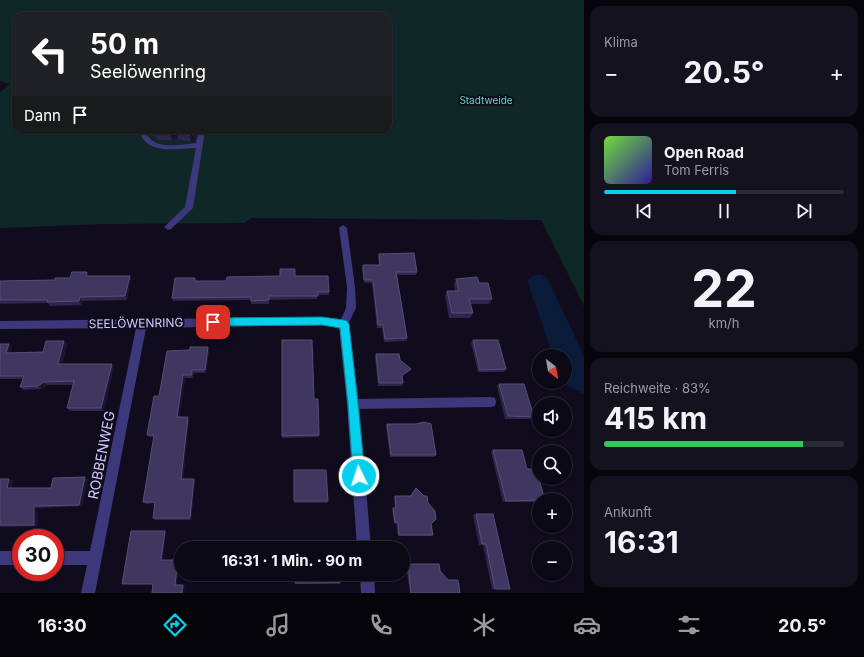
<!DOCTYPE html>
<html lang="de">
<head>
<meta charset="utf-8">
<style>
	:root { --surface:#0c0916; --page:#15121f; --text:#f1f3f6; --muted:#9a9aa1; --line:#2c2a35; --accent:#06d0ed }
	body { margin:0; font-family:Inter,sans-serif; background:var(--page); color:var(--text); height:100vh; display:flex; flex-direction:column; font-size:15px; white-space:nowrap }
	* { box-sizing:border-box; margin:0 }
	p { font-size:13px; color:var(--muted) }
	.icon { flex:none; width:22px; height:22px; fill:none; stroke:currentColor; stroke-width:2; stroke-linecap:round; stroke-linejoin:round }
	.map { position:relative; flex:1; overflow:hidden }
	.side { display:flex; flex-direction:column; gap:6px; padding:6px; background:#07050c; width:280px }
	.side>* { flex:none }
	.banner { position:absolute; left:12px; top:12px; width:380px; height:122px; border-radius:12px; box-shadow:0 1px 3px #0004,0 0 0 1px var(--line); background:#202124; color:#fff; overflow:hidden }
	.needle { width:26px; rotate:149deg }
	.fabs { position:absolute; left:532px; top:349px; display:grid; gap:8px }
	.fabs a { display:grid; place-items:center; width:40px; height:40px; border-radius:50%; background:var(--surface); box-shadow:0 1px 3px #0004,0 0 0 1px var(--line); font-size:20px }
	.speed { position:absolute; left:12px; top:529px; display:flex; gap:8px; font-size:20px; font-weight:700; text-align:center }
	.speed>* { display:grid; place-content:center; width:52px; height:52px; border-radius:50%; background:var(--surface); box-shadow:0 1px 3px #0004,0 0 0 1px var(--line); line-height:1 }
	.speed .limit { border:6px solid #d22; background:#fff; color:#111 }
	.pin { position:absolute; display:grid; place-items:center; width:34px; height:34px; color:#fff; margin:-17px; border-radius:8px; box-shadow:0 2px 6px #0006 }
	.me { position:absolute; width:44px; margin:-22px; rotate:356deg; stroke-linejoin:round; filter:drop-shadow(0 0 3px #0008) }
	.turn { display:flex; align-items:center; gap:14px; height:84px; padding:0 12px; font-size:18px }
	.turn .icon { width:52px; height:52px; stroke-width:2.5 }
	.turn b { display:block; font-size:28px; line-height:34px }
	.then { display:flex; align-items:center; height:38px; padding:0 12px; background:#0003; gap:8px; font-size:15px }
	.big { font-size:30px; font-weight:700; line-height:1.1 }
	.side .widget { flex:1; display:flex; flex-direction:column; justify-content:center; gap:6px; min-width:0; padding:0 14px; border-radius:12px; background:var(--page) }
	.side .dial { align-items:center; gap:0 }
	.dial b { font-size:52px; line-height:1 }
	.song { display:flex; align-items:center; gap:12px }
	.cover { width:48px; height:48px; border-radius:6px; background:linear-gradient(135deg,hsl(100 70% 55%),hsl(250 70% 35%)) }
	.played { height:4px; border-radius:2px; background:linear-gradient(90deg,var(--accent) 55%,var(--line) 55%) }
	.keys { display:flex; justify-content:space-around; direction:ltr }
	.heat { display:flex; justify-content:space-between; align-items:center; font-size:22px; direction:ltr }
	.charge { height:6px; border-radius:3px; background:linear-gradient(90deg,#34c759 83%,var(--line) 0) }
	.trip { position:absolute; left:174px; top:541px; width:236px; height:40px; border-radius:20px; background:var(--surface); box-shadow:0 1px 3px #0004,0 0 0 1px var(--line); font-weight:700; line-height:40px; text-align:center }
	.tabs { display:flex; height:64px; justify-content:space-around; align-items:center; background:#050409; color:var(--muted) }
	.tabs .icon { width:28px; height:28px }
	.tabs .on { color:var(--accent) }
	.tabs b { font-size:18px; color:var(--text) }
	main { display:flex; flex:1; min-height:0 }
	.map>svg:first-child { display:block }
	.green { fill:#102727; fill-rule:evenodd }
	.water { fill:#0a1a39 }
	.lines { fill:none; stroke-linecap:round; stroke-linejoin:round }
	.service { fill:#3d387b; fill-rule:evenodd }
	.minor { fill:#3d387b; fill-rule:evenodd }
	.wall { fill:#2d254b }
	.shaded-wall { fill:#1a1431 }
	.building { fill:#3f375f; stroke:#564e78 }
	.route { fill:#06d0ed; stroke:#04879a }
	.labels { text-anchor:middle; dominant-baseline:central; stroke-width:4; stroke-linejoin:round; paint-order:stroke }
	.far-park-label { font-size:10px; fill:#59dbbe; stroke:#100c1d }
	.street-label { font-size:12px; fill:#d2cafe; stroke:#100c1d }
	.near-street-label { font-size:14px; fill:#d2cafe; stroke:#100c1d }
</style>
</head>
<body>
<main>
<div class="map">
<svg width="584" height="593" viewBox="0 0 584 593">
	<rect width="100%" height="100%" fill="#100c1d"/>
	<path class="green" d="M 0,0 L 584,0 L 584,306 L 541,220 L 251,218 L 244,223 L 103,224 L 0,228 L 0,92 L 10,84 L 0,81 ZM 16,16 L 388,16 L 388,130 L 16,130 Z"/>
	<path class="water" d="M 539,274 L 547,277 L 584,356 L 584,394 L 562,383 L 565,382 L 565,356 L 553,356 L 527,280 L 532,276 Z"/>
	<g class="lines">
		<path class="service" d="M 139,130 L 145,130 C 151,151 180,145 196,143 L 199,130 L 205,130 L 193,208 L 171,229 L 168,230 L 164,227 L 185,207 L 196,148 C 175,149 145,155 139,130 Z
			M 343,225 L 347,228 L 355,287 L 356,308 L 347,327 L 344,328 L 341,327 L 339,324 L 346,308 L 347,287 L 339,228 Z
			M 491,397 L 495,398 L 496,402 L 495,406 L 491,407 L 353,409 L 349,408 L 348,404 L 349,400 L 353,399 Z"/>
		<path class="minor" d="M 322,317 L 348,321 L 349,324 L 359,404 L 371,548 L 357,548 L 347,404 L 339,328 L 322,325 L 146,328 L 95,593 L 81,593 L 87,565 L 55,565 L 55,551 L 90,551 L 136,328 L 0,329 L 0,321 Z
			M 0,551 L 21,551 L 21,565 L 0,565 Z
			M 360,574 L 374,574 L 375,593 L 361,593 Z"/>
	</g>
	<path class="wall" d="M 149,130 L 192,130 L 194,132 L 195,140 L 195,142 L 191,142 L 178,139 L 172,140 L 159,140 L 150,133 Z
		M 379,254 L 417,272 L 416,275 L 397,275 L 407,338 L 406,341 L 384,342 L 382,328 L 377,328 L 372,283 L 364,283 L 362,268 L 363,265 L 379,265 L 378,257 Z
		M 89,276 L 131,279 L 127,300 L 82,301 L 81,305 L 50,306 L 48,303 L 0,304 L 0,281 L 55,280 Z
		M 295,276 L 329,292 L 329,295 L 317,295 L 317,299 L 269,300 L 269,304 L 251,304 L 251,300 L 173,301 L 172,298 L 196,281 L 226,281 Z
		M 456,279 L 479,283 L 492,299 L 489,304 L 471,304 L 473,313 L 470,318 L 449,318 L 445,296 L 447,291 L 455,291 L 454,284 Z
		M 282,340 L 314,399 L 319,435 L 319,437 L 282,438 Z
		M 473,340 L 506,369 L 504,372 L 478,372 L 471,343 Z
		M 64,341 L 67,344 L 62,364 L 112,364 L 114,367 L 104,411 L 70,411 L 67,408 L 73,385 L 47,385 L 42,389 L 24,390 L 20,387 L 23,379 L 0,379 L 0,344 L 9,344 L 12,347 L 10,353 L 43,352 Z
		M 209,350 L 206,373 L 194,373 L 193,378 L 185,378 L 179,417 L 189,420 L 183,479 L 194,479 L 195,481 L 191,520 L 155,520 L 153,518 L 155,503 L 146,504 L 143,502 L 154,437 L 149,437 L 147,435 L 159,396 Z
		M 376,354 L 400,360 L 411,369 L 410,372 L 402,377 L 403,383 L 402,386 L 378,386 L 375,357 Z
		M 499,384 L 534,417 L 531,419 L 505,419 L 497,386 Z
		M 387,424 L 436,455 L 434,457 L 390,457 L 386,426 Z
		M 493,450 L 527,469 L 539,500 L 539,502 L 503,502 L 491,452 Z
		M 294,470 L 328,501 L 327,503 L 294,503 Z
		M 0,479 L 9,479 L 13,481 L 11,488 L 51,488 L 88,479 L 82,506 L 37,508 L 38,526 L 0,527 Z
		M 416,488 L 431,524 L 433,535 L 431,536 L 398,536 L 396,524 L 394,524 L 392,509 L 393,508 L 395,508 L 394,498 L 395,496 L 410,496 Z
		M 476,514 L 510,589 L 492,589 L 483,545 L 479,545 L 473,515 Z
		M 408,564 L 440,571 L 460,593 L 410,593 L 406,565 Z
		M 295,574 L 340,583 L 295,584 Z"/>
	<path class="shaded-wall" d="M 176,131 L 178,139 L 172,140 L 170,133 Z
		M 194,132 L 195,140 L 195,142 L 191,142 L 189,135 Z
		M 87,272 L 89,276 L 88,280 L 86,276 Z
		M 130,276 L 131,279 L 127,300 L 125,296 Z
		M 80,297 L 82,301 L 81,305 L 79,301 Z
		M 64,341 L 67,344 L 61,367 L 58,364 Z
		M 9,344 L 12,347 L 9,356 L 6,353 Z
		M 208,347 L 209,350 L 206,373 L 205,370 Z
		M 112,364 L 114,367 L 104,411 L 101,408 Z
		M 411,369 L 410,372 L 401,378 L 402,375 Z
		M 192,370 L 194,373 L 193,378 L 192,375 Z
		M 183,375 L 185,378 L 179,420 L 177,417 Z
		M 44,382 L 47,385 L 42,389 L 38,386 Z
		M 188,417 L 189,420 L 183,481 L 181,479 Z
		M 85,477 L 88,479 L 82,506 L 79,505 Z
		M 9,479 L 13,481 L 10,489 L 7,488 Z
		M 194,479 L 195,481 L 191,520 L 190,518 Z
		M 34,506 L 37,508 L 38,526 L 34,525 Z
		M 165,531 L 166,532 L 163,560 L 161,560 Z
		M 178,560 L 180,560 L 177,585 L 175,585 Z
		M 183,585 L 185,585 L 184,593 L 182,593 Z"/>
	<path class="building" d="M 154,130 L 192,130 L 194,132 L 193,134 L 189,135 L 176,131 L 170,133 L 157,132 Z
		M 414,253 L 417,272 L 396,272 L 407,338 L 385,339 L 383,325 L 378,325 L 373,280 L 364,280 L 363,265 L 380,265 L 379,254 Z
		M 280,269 L 295,269 L 295,276 L 328,276 L 329,292 L 317,292 L 318,296 L 269,296 L 269,300 L 251,301 L 251,297 L 172,298 L 175,278 L 195,278 L 195,281 L 226,281 L 227,277 L 280,276 Z
		M 72,272 L 87,272 L 86,276 L 130,276 L 125,296 L 80,297 L 79,301 L 47,302 L 48,300 L 0,300 L 0,281 L 55,280 L 55,278 L 70,278 Z
		M 477,277 L 479,283 L 488,283 L 492,299 L 469,299 L 473,313 L 452,313 L 447,291 L 459,291 L 456,279 Z
		M 282,340 L 312,340 L 314,399 L 318,399 L 319,435 L 282,436 Z
		M 473,340 L 498,340 L 506,369 L 480,370 Z
		M 46,341 L 64,341 L 58,364 L 112,364 L 101,408 L 67,408 L 74,381 L 44,382 L 38,386 L 20,387 L 24,376 L 0,376 L 0,344 L 9,344 L 6,353 L 43,352 Z
		M 190,347 L 208,347 L 205,370 L 192,370 L 192,375 L 183,375 L 177,417 L 188,417 L 181,479 L 194,479 L 190,518 L 153,518 L 155,502 L 143,502 L 154,435 L 147,435 L 154,396 L 159,396 L 167,351 L 190,350 Z
		M 376,354 L 399,354 L 400,360 L 411,369 L 402,375 L 403,383 L 379,383 Z
		M 499,384 L 524,384 L 534,417 L 508,416 Z
		M 424,422 L 431,424 L 436,455 L 391,455 L 387,424 L 416,424 Z
		M 493,450 L 522,450 L 527,469 L 536,469 L 545,500 L 506,501 Z
		M 294,470 L 326,470 L 328,501 L 294,501 Z
		M 85,477 L 79,505 L 34,506 L 34,525 L 0,525 L 0,479 L 9,479 L 7,488 L 51,488 L 53,478 Z
		M 416,488 L 424,496 L 427,496 L 428,503 L 435,511 L 436,519 L 431,524 L 433,535 L 399,535 L 398,522 L 395,522 L 393,508 L 396,508 L 395,496 L 411,496 Z
		M 476,514 L 493,514 L 510,589 L 495,589 L 486,544 L 482,544 Z
		M 131,531 L 165,531 L 161,560 L 178,560 L 175,585 L 183,585 L 182,593 L 152,593 L 153,584 L 122,584 Z
		M 295,541 L 338,541 L 338,548 L 295,548 Z
		M 408,564 L 439,564 L 440,571 L 448,580 L 458,580 L 460,593 L 411,593 Z
		M 295,574 L 340,574 L 340,583 L 295,583 Z"/>
	<path class="route" d="M 322,317 L 344,320 L 347,321 L 349,324 L 358,404 L 365,476 L 363,480 L 359,482 L 355,480 L 353,476 L 348,404 L 340,328 L 322,325 L 213,326 L 210,325 L 208,322 L 210,319 L 213,318 Z"/>
	<g class="labels">
		<g class="far-park-label">
			<text x="486" y="100">Stadtweide</text>
		</g>
		<g class="street-label">
			<text transform="translate(136 323) rotate(-1)">SEELÖWENRING</text>
		</g>
		<g class="near-street-label">
			<text transform="translate(101 455) rotate(-79)">ROBBENWEG</text>
		</g>
	</g>
</svg>
<div class="fabs">
<a><svg class="needle" viewBox="-14 -14 28 28"><path d="M0-13l5 13h-10z" fill="#e53935"/><path d="M0 13l5-13h-10z" fill="#9a9aa1"/></svg></a>
<a><svg class="icon" aria-label="sound" viewBox="0 0 24 24"><path d="M4 9h4l5-4v14l-5-4H4zM17 9q2 3 0 6"/></svg></a>
<a><svg class="icon" aria-label="search" viewBox="0 0 24 24"><circle cx="10" cy="10" r="6"/><path d="M15 15l6 6"/></svg></a>
<a>+</a>
<a>−</a>
</div>
<div class="speed"><div class="limit">30</div></div>
<div class="pin" style="left:213px;top:322px;background:#d93025"><svg class="icon" aria-label="arrive" viewBox="0 0 24 24"><path d="M6 21V4h12l-3 4 3 4H6"/></svg></div>
<svg class="me" style="left:359px;top:476px" viewBox="-20 -20 40 40"><circle r="17" fill="#06d0ed" stroke="#fff" stroke-width="3"/><path d="M0-11L8 9 0 5-8 9z" fill="#fff"/></svg>
<div class="trip">16:31 · 1 Min. · 90 m</div>
<div class="banner">
<div class="turn"><svg class="icon" aria-label="left" viewBox="0 0 24 24"><path d="M17 20v-9H6M10 6l-5 5 5 5"/></svg><div><b>50 m</b>Seelöwenring</div></div>
<div class="then">Dann<svg class="icon" aria-label="arrive" viewBox="0 0 24 24"><path d="M6 21V4h12l-3 4 3 4H6"/></svg></div>
</div>
</div>
<section class="side">
<div class="widget"><p>Klima</p>
<div class="heat"><a>−</a><b class="big">20.5°</b><a>+</a></div>
</div>
<div class="widget">
<div class="song"><i class="cover"></i><div><b>Open Road</b><p>Tom Ferris</p></div></div>
<div class="played"></div>
<div class="keys"><svg class="icon" aria-label="previous" viewBox="0 0 24 24"><path d="M18 5L8 12l10 7zM5 5v14"/></svg><svg class="icon" aria-label="pause" viewBox="0 0 24 24"><path d="M8 5v14M16 5v14"/></svg><svg class="icon" aria-label="next" viewBox="0 0 24 24"><path d="M6 5l10 7-10 7zM19 5v14"/></svg></div>
</div>
<div class="widget dial"><b>22</b><p>km/h</p></div>
<div class="widget"><p>Reichweite · 83%</p><b class="big">415 km</b><div class="charge"></div></div>
<div class="widget"><p>Ankunft</p><b class="big">16:31</b></div>
</section>
</main>
<nav class="tabs">
<b>16:30</b>
<svg class="icon on" aria-label="directions" viewBox="0 0 24 24"><path d="M12 3l9 9-9 9-9-9zM9 14v-3h6M13 9l2 2-2 2"/></svg>
<svg class="icon" aria-label="music" viewBox="0 0 24 24"><path d="M9 18V5l10-2v13"/><circle cx="6" cy="18" r="3"/><circle cx="16" cy="16" r="3"/></svg>
<svg class="icon" aria-label="phone" viewBox="0 0 24 24"><path d="M5 4h4l2 5-3 2q2 4 5 5l2-3 5 2v4C11 20 4 13 5 4z"/></svg>
<svg class="icon" aria-label="climate" viewBox="0 0 24 24"><path d="M12 3v18M4 7l16 10M4 17L20 7"/></svg>
<svg class="icon" aria-label="car" viewBox="0 0 24 24"><path d="M5 17H2v-5l4-1 3-4h7l3 4 3 1v5h-3M9 17h6M6 11h13"/><circle cx="7" cy="17" r="2"/><circle cx="17" cy="17" r="2"/></svg>
<svg class="icon" aria-label="filters" viewBox="0 0 24 24"><path d="M4 7h16M4 17h16"/><circle cx="9" cy="7" r="2"/><circle cx="15" cy="17" r="2"/></svg>
<b>20.5°</b>
</nav>
</body>
</html>
